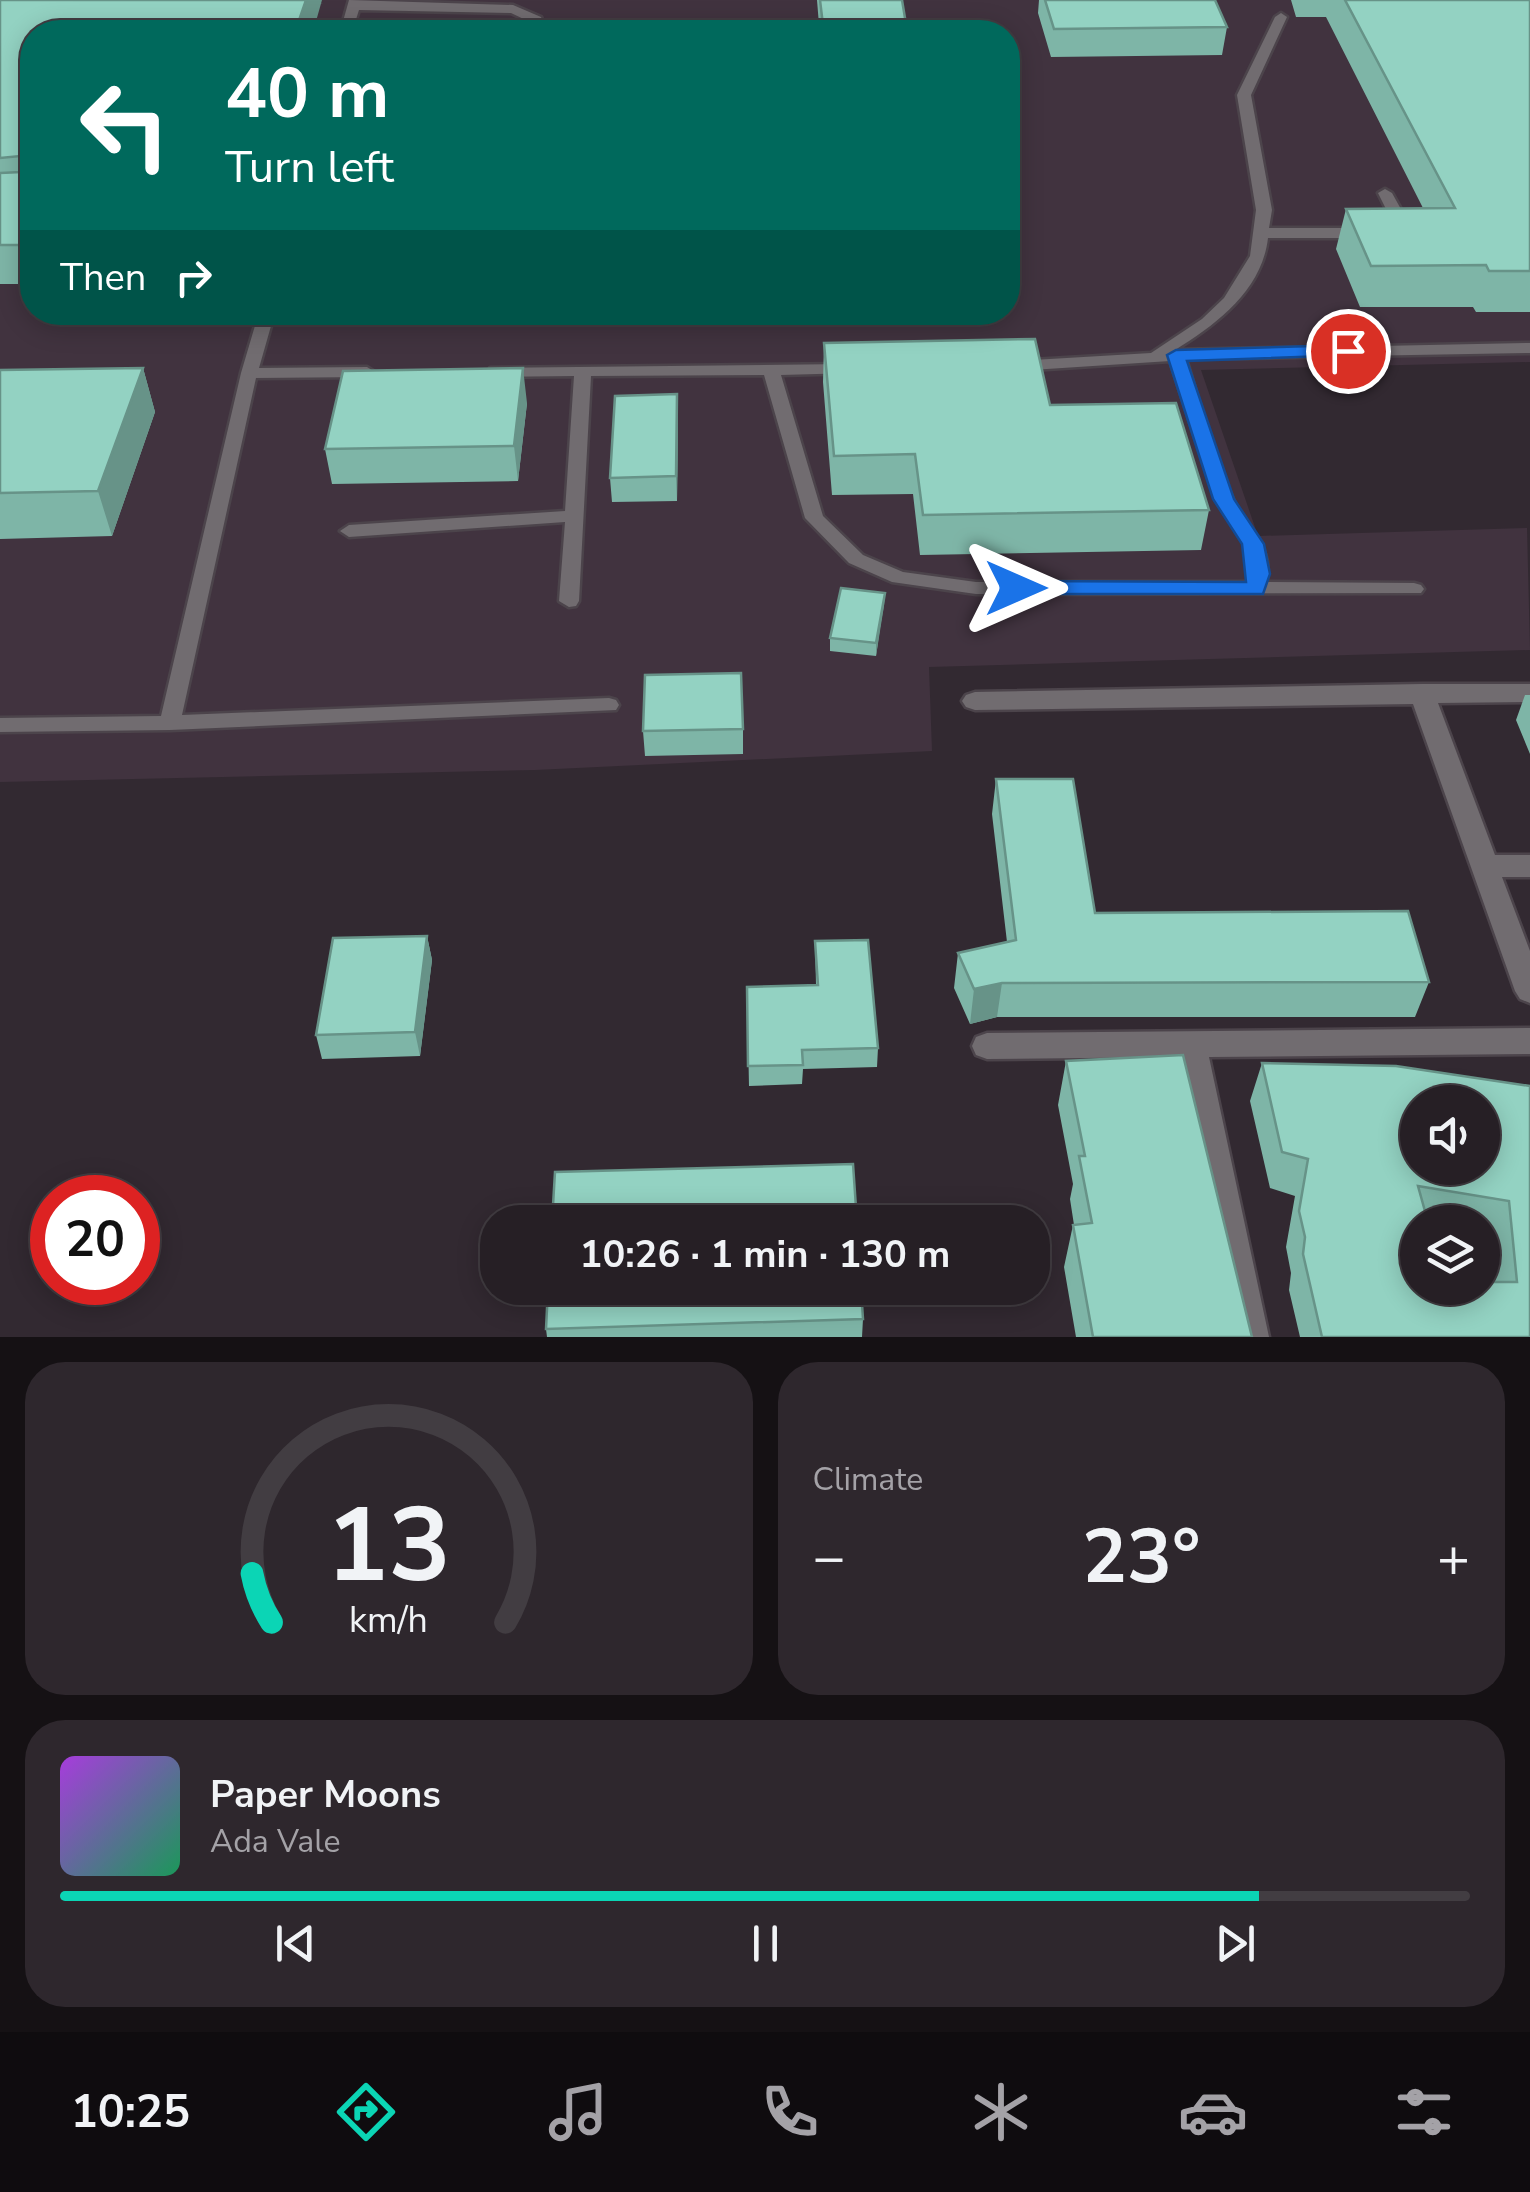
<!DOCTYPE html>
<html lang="en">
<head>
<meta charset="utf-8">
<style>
	:root { --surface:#261f25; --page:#2e272d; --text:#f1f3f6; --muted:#a4a2a7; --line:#423d42; --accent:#0bd5b5 }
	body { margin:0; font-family:"Nunito Sans",sans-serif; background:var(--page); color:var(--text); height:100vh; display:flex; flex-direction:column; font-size:38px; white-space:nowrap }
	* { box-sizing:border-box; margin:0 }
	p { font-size:32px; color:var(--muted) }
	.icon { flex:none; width:55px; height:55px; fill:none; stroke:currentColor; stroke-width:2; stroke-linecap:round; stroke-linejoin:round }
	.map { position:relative; height:1337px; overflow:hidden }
	.sheet { display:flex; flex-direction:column; gap:25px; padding:25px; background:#151114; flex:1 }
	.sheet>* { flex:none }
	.guide { position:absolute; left:20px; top:20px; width:1000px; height:305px; border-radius:40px; box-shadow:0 5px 25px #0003,0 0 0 2px var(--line); background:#00695c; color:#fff; overflow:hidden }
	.controls { position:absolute; left:1400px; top:1085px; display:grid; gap:20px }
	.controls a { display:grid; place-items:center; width:100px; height:100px; border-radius:50%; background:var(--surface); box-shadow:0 5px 25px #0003,0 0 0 2px var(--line); font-size:50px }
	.speed { position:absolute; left:30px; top:1175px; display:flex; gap:20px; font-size:50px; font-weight:700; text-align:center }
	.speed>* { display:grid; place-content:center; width:130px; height:130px; border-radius:50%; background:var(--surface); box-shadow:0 5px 25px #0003,0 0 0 2px var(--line); line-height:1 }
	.speed .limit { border:15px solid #d22; background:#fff; color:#111 }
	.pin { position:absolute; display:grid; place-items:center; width:85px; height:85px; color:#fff; margin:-42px; border:5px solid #fff; border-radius:50%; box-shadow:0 2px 10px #0007 }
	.me { position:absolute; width:110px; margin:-55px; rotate:90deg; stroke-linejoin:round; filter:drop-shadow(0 0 8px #0008) }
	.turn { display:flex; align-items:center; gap:35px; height:210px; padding:0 40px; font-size:45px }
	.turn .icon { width:130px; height:130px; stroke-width:2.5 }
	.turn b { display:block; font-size:70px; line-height:85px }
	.then { display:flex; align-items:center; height:95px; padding:0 40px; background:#0003; gap:20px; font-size:38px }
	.big { font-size:75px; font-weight:700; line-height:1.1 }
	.sheet .tile { flex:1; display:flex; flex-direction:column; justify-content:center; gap:15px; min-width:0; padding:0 35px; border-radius:40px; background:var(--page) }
	.sheet .dial { align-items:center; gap:0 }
	.dial svg { height:260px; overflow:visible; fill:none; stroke:var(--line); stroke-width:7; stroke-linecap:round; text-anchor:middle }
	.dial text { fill:var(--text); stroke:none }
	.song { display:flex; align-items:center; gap:30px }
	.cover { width:120px; height:120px; border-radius:15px; background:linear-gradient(135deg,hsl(280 70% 55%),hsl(150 70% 35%)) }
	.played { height:10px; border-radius:5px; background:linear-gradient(90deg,var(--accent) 85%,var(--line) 85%) }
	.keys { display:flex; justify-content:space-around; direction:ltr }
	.heat { display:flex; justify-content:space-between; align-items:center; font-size:55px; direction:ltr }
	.sheet .tiles { flex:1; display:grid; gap:25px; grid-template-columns:1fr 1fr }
	.tile:last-child { grid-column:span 2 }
	.trip { position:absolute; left:480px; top:1205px; width:570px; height:100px; border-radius:40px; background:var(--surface); box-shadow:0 5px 25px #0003,0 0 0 2px var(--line); font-weight:700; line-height:100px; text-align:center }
	.dock { display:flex; height:160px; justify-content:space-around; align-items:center; background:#0f0c0f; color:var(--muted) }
	.dock .icon { width:70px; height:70px }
	.dock .selected { color:var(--accent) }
	.dock b { font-size:45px; color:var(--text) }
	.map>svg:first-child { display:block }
	.built { fill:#41333f; fill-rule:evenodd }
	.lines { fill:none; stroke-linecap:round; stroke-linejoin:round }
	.lane-casing { stroke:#4c444b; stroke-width:5 }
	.street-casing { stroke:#4c444b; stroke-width:5 }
	.lane { fill:#716c70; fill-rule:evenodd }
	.street { fill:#716c70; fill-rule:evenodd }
	.wall { fill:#7eb5a7; fill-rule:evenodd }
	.shaded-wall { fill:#679388 }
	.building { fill:#93d2c2; stroke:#679388; stroke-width:2.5; fill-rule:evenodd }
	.route { fill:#1a73e8; stroke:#114b97; stroke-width:2.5 }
</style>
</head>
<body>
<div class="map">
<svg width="1530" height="1337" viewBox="0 0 1530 1337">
	<rect width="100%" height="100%" fill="#322931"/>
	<path class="built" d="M 0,0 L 1530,0 L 1530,362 L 1201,370 L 1258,536 L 1527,528 L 1530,650 L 929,667 L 932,751 L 535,770 L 0,782 ZM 32,32 L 1008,32 L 1008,312 L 32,312 Z"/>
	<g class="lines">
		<g class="lane-casing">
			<path id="lane" d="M 349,0 L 513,5 L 541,17 L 547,32 L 534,32 L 530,22 L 511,13 L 359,10 L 352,32 L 340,32 Z
				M 1281,13 L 1287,17 L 1251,95 L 1272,210 L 1269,228 L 1366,228 L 1374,233 L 1366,238 L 1268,238 C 1262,290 1217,324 1175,350 L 1530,343 L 1530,353 L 1186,359 C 1200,403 1214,458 1233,499 C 1246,526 1275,549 1266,582 L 1414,583 L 1421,585 L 1424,589 L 1421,593 L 976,594 L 892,582 L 849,563 L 805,518 L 764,375 L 591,376 L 579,601 L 576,606 L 569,607 L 559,601 L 565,522 L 349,537 L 340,531 L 349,525 L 565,511 L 574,376 L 496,377 L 490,376 L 490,368 L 847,364 L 855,369 L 853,373 L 781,375 L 823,516 L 863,555 L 903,572 L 976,582 L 1247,582 L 1250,574 L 1244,544 L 1215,499 L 1170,361 L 1016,371 L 1008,366 L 1016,361 L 1151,353 L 1202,319 L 1224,298 L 1250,256 L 1256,210 L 1237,95 L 1275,17 Z
				M 1385,189 L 1392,193 L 1412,229 L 1409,232 L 1399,232 L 1396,229 L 1378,193 Z
				M 259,312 L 275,312 L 259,368 L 367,367 L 375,372 L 367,377 L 256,378 L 182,715 L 609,698 L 616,700 L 619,705 L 616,710 L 170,730 L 0,732 L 0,718 L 161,716 L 241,373 Z"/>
		</g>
		<g class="street-casing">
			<path id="street" d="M 1422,684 L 1530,684 L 1530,702 L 1438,703 L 1495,855 L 1530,855 L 1530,877 L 1502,877 L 1530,951 L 1530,1003 L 1520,999 L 1515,991 L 1413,704 L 975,710 L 966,707 L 962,701 L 966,695 L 975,692 Z
				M 1530,1028 L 1530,1054 L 1209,1057 L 1269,1337 L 1235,1337 L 1179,1057 L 987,1059 L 976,1055 L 972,1046 L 976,1037 L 987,1033 Z"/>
		</g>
		<use href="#lane" class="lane"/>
		<use href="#street" class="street"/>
	</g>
	<path class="wall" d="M 0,0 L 323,3 L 32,32 L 32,284 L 0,284 Z
		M 817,0 L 902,0 L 906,24 L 941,32 L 758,32 L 758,27 L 819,25 Z
		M 1039,0 L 1215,0 L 1227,27 L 1222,55 L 1051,57 L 1038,13 Z
		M 1291,0 L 1530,0 L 1530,312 L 1476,312 L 1473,307 L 1360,307 L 1336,249 L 1346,209 L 1423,208 L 1326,17 L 1296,17 Z
		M 351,312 L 405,312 L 404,319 L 352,320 Z
		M 594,312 L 667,312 L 667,317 L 594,318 Z
		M 824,343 L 1050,405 L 1209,510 L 1201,550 L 920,555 L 913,494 L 832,495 L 823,382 Z
		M 143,368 L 155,412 L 112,536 L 0,539 L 0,370 Z
		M 527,403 L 518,481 L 332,484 L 325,449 Z
		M 678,419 L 677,501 L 612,502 L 610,478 Z
		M 885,593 L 876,656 L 830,651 L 830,638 Z
		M 1525,695 L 1530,695 L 1530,754 L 1516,720 Z
		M 743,729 L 743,754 L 645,756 L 643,731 Z
		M 996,779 L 1095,913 L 1429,982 L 1415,1017 L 997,1017 L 970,1024 L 954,988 L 958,953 L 1007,942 L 992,814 Z
		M 427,936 L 432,960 L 420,1056 L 322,1059 L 316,1035 Z
		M 815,941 L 878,1048 L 877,1067 L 803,1069 L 802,1084 L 749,1086 L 747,987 L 816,985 Z
		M 1066,1061 L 1252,1337 L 1076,1337 L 1064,1267 L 1073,1225 L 1074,1225 L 1070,1199 L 1073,1184 L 1058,1105 Z
		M 1262,1063 L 1530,1086 L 1530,1337 L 1300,1337 L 1289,1290 L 1291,1273 L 1286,1247 L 1295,1196 L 1270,1188 L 1250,1101 ZM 1418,1222 L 1482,1222 L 1482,1236 L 1491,1237 L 1494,1282 L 1418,1288 Z
		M 863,1319 L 862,1337 L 547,1337 L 546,1329 Z"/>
	<path class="shaded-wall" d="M 306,0 L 322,0 L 313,32 L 295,32 Z
		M 143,368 L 155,412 L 112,536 L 98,491 Z
		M 523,368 L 527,403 L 518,481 L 514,446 Z
		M 677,394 L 678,419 L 677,501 L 676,476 Z
		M 885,593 L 884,606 L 876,656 L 876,643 Z
		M 427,936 L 432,960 L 420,1056 L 415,1032 Z
		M 1002,983 L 997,1017 L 970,1024 L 974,989 Z"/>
	<path class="building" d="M 0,0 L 306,0 L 295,32 L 32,32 L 32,245 L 0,245 L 0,173 L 21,172 L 24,168 L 20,156 L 0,158 Z
		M 820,0 L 902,0 L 906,24 L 938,23 L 941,32 L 759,32 L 758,27 L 823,25 Z
		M 1045,0 L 1215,0 L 1227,27 L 1054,29 Z
		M 1345,0 L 1530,0 L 1530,271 L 1489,271 L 1486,265 L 1371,266 L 1346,209 L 1455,208 Z
		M 1035,339 L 1050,405 L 1176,403 L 1209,510 L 923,515 L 915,454 L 834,456 L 824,343 Z
		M 143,368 L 98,491 L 0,493 L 0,370 Z
		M 523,368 L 514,446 L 325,449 L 343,371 Z
		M 677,394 L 676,476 L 610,478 L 615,396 Z
		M 841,588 L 885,593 L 876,643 L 830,638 Z
		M 741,673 L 743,729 L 643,731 L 645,675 Z
		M 996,779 L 1073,779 L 1095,913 L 1408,911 L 1429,982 L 1002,983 L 974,989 L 958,953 L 1016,940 Z
		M 427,936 L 415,1032 L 316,1035 L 333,938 Z
		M 868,940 L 878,1048 L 802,1050 L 803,1065 L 748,1066 L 747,987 L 818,985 L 815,941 Z
		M 1183,1055 L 1252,1337 L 1093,1337 L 1073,1225 L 1092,1223 L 1079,1156 L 1085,1156 L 1066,1061 Z
		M 1262,1063 L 1396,1066 L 1530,1086 L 1530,1337 L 1322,1337 L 1303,1254 L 1305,1237 L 1299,1211 L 1308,1159 L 1282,1152 ZM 1418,1102 L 1482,1102 L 1482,1168 L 1418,1168 ZM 1418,1186 L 1509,1201 L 1517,1282 L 1482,1282 L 1482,1288 L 1418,1288 L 1418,1222 L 1428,1222 Z
		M 853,1164 L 857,1222 L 552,1222 L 555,1172 Z
		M 548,1288 L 861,1288 L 863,1319 L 546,1329 Z"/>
	<path class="route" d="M 1348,345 L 1354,347 L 1354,355 L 1187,361 L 1234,499 L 1264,544 L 1270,574 L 1263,594 L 1008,594 L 1005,588 L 1008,583 L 1016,581 L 1246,582 L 1242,544 L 1213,499 L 1167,355 L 1176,350 Z"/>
</svg>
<div class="controls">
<a><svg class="icon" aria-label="sound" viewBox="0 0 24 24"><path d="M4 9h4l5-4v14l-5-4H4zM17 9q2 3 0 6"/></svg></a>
<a><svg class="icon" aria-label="layers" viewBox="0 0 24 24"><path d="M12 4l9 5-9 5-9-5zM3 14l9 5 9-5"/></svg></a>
</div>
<div class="speed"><div class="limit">20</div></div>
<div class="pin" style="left:1348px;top:351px;background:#d93025"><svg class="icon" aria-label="arrive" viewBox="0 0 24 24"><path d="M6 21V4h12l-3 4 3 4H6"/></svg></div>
<svg class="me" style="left:1016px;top:588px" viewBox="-20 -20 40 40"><path d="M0-17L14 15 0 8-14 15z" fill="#1a73e8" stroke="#fff" stroke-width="4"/></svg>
<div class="trip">10:26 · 1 min · 130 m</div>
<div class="guide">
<div class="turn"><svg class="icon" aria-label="left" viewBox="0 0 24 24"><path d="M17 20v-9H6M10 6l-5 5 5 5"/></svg><div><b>40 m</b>Turn left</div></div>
<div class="then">Then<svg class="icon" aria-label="right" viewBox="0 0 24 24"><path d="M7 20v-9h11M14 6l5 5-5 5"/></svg></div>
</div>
</div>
<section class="sheet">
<div class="tiles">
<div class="tile dial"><svg viewBox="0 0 100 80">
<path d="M14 69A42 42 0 1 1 86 69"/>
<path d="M14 69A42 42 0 0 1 8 54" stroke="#0bd5b5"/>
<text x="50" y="56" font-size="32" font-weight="700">13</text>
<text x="50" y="72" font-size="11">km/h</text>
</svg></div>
<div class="tile"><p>Climate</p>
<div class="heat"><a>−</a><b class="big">23°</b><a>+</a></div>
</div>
<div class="tile">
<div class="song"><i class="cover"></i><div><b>Paper Moons</b><p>Ada Vale</p></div></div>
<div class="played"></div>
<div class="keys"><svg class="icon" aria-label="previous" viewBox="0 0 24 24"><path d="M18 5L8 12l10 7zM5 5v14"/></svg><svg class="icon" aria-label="pause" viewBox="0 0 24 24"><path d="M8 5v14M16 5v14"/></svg><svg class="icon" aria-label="next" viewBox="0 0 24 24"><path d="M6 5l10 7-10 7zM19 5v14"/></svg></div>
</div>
</div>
</section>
<nav class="dock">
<b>10:25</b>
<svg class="icon selected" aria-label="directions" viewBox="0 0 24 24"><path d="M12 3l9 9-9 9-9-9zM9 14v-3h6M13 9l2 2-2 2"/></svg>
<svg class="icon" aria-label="music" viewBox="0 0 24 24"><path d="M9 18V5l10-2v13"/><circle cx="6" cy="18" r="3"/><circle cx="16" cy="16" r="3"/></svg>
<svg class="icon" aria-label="phone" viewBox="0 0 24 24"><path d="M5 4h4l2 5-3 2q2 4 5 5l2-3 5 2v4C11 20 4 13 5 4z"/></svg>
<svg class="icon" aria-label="climate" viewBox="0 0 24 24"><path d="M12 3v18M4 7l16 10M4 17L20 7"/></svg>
<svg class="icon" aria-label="car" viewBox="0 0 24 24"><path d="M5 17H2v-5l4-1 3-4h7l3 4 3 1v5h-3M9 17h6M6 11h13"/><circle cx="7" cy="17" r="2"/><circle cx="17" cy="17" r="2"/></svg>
<svg class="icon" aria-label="filters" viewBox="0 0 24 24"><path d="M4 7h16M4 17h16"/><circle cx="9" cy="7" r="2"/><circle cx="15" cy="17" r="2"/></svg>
</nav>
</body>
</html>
